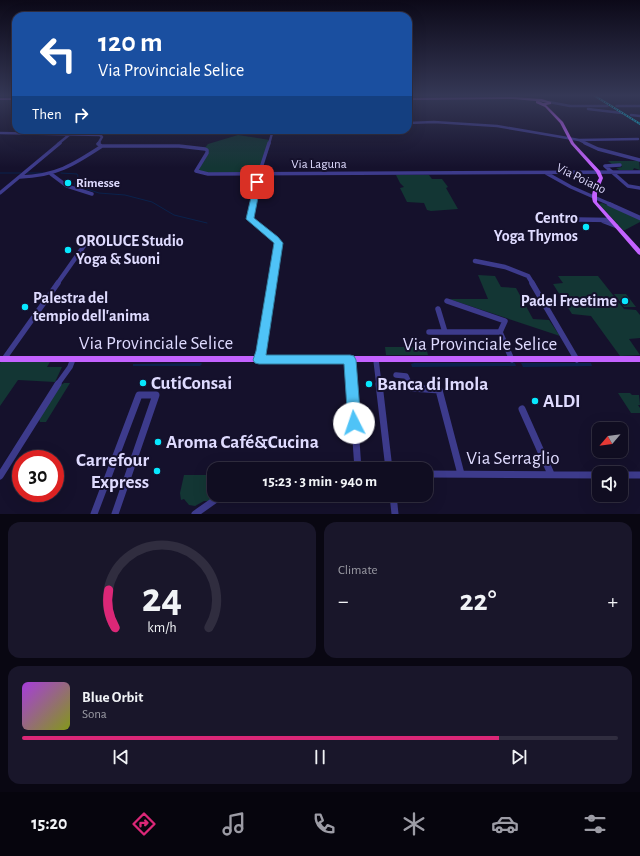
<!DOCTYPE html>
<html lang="en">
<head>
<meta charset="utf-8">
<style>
	:root { --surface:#100d21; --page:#19162a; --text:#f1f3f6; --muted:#9c9ca5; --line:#302d3f; --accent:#db2777 }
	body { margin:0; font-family:"Alegreya Sans",sans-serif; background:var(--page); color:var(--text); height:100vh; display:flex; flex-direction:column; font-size:15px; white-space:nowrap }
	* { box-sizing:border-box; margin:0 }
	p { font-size:13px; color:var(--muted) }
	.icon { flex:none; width:22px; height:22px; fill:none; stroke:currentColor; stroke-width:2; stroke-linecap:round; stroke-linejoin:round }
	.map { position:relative; height:514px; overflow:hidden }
	.side { display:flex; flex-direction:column; gap:8px; padding:8px; background:#090712; flex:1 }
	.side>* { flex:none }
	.top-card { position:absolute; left:12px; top:12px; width:400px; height:122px; border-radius:12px; box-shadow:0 4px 16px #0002,0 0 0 1px var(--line); background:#1a4fa0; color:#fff; overflow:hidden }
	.needle { width:26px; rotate:241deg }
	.buttons { position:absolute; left:592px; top:422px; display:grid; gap:8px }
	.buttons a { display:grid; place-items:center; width:36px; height:36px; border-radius:8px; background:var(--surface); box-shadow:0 4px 16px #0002,0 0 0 1px var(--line); font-size:20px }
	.speed { position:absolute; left:12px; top:450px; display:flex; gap:8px; font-size:20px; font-weight:700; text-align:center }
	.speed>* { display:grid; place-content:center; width:52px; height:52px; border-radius:50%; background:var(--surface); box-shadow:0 4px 16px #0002,0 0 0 1px var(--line); line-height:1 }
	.speed .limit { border:6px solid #d22; background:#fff; color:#111 }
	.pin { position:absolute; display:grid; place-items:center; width:34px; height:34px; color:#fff; margin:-17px; border-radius:8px; box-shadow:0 2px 6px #0006 }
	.me { position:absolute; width:44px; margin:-22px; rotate:356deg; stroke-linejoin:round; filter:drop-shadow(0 0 3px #0008) }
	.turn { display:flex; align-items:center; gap:14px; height:84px; padding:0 20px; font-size:18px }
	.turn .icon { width:52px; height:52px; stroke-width:2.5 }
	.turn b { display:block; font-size:28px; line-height:34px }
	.then { display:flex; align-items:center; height:38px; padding:0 20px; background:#0003; gap:8px; font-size:15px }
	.big { font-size:30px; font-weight:700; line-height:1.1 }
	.side .widget { flex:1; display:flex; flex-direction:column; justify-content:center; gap:6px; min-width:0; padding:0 14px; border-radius:12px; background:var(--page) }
	.side .dial { align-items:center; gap:0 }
	.dial svg { height:104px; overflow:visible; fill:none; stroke:var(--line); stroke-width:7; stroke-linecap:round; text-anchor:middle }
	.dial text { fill:var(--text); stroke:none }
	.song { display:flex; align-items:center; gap:12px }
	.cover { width:48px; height:48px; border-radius:6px; background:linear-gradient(135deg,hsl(280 70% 55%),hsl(70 70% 35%)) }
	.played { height:4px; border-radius:2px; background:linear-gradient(90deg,var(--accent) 80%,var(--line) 80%) }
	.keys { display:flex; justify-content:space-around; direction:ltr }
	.heat { display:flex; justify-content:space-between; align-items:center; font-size:22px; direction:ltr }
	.side .tiles { flex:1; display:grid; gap:8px; grid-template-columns:1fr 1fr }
	.widget:last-child { grid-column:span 2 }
	.trip { position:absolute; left:207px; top:462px; width:226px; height:40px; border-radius:12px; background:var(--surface); box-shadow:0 4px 16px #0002,0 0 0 1px var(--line); font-weight:700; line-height:40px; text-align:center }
	.tabs { display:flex; height:64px; justify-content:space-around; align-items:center; background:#06050d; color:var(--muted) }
	.tabs .icon { width:28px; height:28px }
	.tabs .on { color:var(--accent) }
	.tabs b { font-size:18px; color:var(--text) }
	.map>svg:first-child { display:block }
	.green { fill:#133634 }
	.water { fill:#0a224c }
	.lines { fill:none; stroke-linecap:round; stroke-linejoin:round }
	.stream { stroke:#0a224c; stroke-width:1 }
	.minor-tunnel { stroke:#332f4c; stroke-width:2.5; stroke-dasharray:2.5 1.5; stroke-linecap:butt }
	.minor-far4 { stroke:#3d3b8c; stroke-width:2.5 }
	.minor-far3 { stroke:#3d3b8c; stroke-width:3.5 }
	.minor-far2 { stroke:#3d3b8c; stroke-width:4.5 }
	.minor-far1 { stroke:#3d3b8c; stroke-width:5.5 }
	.minor { stroke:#3d3b8c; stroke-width:7 }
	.major { fill:#c362ff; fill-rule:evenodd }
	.rail-casing { stroke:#07e8ff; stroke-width:2 }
	.rail { stroke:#15112c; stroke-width:1; stroke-dasharray:1.5; stroke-linecap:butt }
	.route { fill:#4fc3f7; stroke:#337fa1 }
	.poi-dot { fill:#07e8ff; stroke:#15112c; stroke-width:1.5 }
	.labels { text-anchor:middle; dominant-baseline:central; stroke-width:4; stroke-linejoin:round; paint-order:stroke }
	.far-street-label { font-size:13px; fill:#dfdbff; stroke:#15112c }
	.far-poi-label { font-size:13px; font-weight:bold; fill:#dfdbff; stroke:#15112c; text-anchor:start }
	.poi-label { font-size:16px; font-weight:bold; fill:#dfdbff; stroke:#15112c; text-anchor:end }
	.near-street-label { font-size:19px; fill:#dfdbff; stroke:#15112c }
	.near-poi-label { font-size:19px; font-weight:bold; fill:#dfdbff; stroke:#15112c; text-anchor:start }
</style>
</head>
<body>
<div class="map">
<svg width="640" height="514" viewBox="0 0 640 514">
	<rect width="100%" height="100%" fill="#15112c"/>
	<path class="green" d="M 238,135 L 270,140 L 258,174 L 202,173 L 197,169 L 208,152 L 204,149 L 208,144 Z
		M 608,161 L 639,161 L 640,170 L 634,168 L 633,170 L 619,170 L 616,168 L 622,167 L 621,165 L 613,165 Z
		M 396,175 L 429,175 L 432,179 L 442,179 L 448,187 L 446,188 L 458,209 L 431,211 L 427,210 L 424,203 L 407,202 L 400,188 L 404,187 L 400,183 Z
		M 602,203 L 640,218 L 640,222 L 625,230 L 623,230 L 599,204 Z
		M 478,275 L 495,276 L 501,287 L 516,288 L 533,319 L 549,320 L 560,336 L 449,299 L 488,299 Z
		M 558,276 L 598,276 L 624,309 L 636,310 L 640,315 L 640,338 L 629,339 L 640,355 L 620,356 L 591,316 L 572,314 L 553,284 L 563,283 Z
		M 614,294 L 626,294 L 636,307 L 624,307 Z
		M 385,347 L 426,347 L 428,355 L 386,355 Z
		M 1,362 L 50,362 L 47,367 L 62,367 L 55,382 L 18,380 L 0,406 L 0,363 Z
		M 64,383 L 70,383 L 46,422 L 40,422 L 39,419 L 61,385 Z
		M 618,393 L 630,393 L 632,395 L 639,395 L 640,405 L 638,405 L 640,408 L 640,413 L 631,413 Z
		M 184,475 L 214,475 L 214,495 L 217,495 L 208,501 L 204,501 L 195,506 L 189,505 L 184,499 L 181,500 L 180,493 Z"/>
	<path class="water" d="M 201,363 L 202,364 L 200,366 L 133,366 L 133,364 Z
		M 414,363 L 515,363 L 516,366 L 412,367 L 411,364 Z
		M 521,363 L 591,363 L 592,366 L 523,367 Z"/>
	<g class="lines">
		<path class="stream" d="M 0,173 L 21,173
			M 27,173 L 44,173
			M 61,173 L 77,174 L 78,176 L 74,185 L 99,193 L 125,195 L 152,202 L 174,215 L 207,223"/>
		<path class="minor-tunnel" d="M 607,106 L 617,106"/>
		<path class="minor-far4" d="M 549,102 L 570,106 L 607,106
			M 617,106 L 640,106
			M 588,109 L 622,113
			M 631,115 L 640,116
			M 408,123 L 434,122 L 497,126 L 579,140 L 587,144
			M 0,133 L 100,135 L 102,137 L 98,144
			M 579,140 L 638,139
			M 58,144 L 75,130
			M 269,144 L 273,130"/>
		<path class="minor-far3" d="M 99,143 L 98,144 L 102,146 L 179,146 L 205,149 L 207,150 L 207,153 L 196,171 L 208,174 L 640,172
			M 585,143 L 598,149 L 640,160
			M 612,172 L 628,186 L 640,188
			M 612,172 L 605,166 L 620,165
			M 546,173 L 571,187 L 612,205
			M 51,174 L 67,186 L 92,194
			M 20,177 C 56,176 73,165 102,146
			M 0,193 L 60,143
			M 252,205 L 259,174 L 269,143"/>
		<path class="minor-far2" d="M 253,204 L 250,217 L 252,221 L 279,243 L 273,284
			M 609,204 L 640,218
			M 546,219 L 610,220
			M 603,221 L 616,226
			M 475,261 L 505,267 L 528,276 L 533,284
			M 57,284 L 86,243"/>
		<path class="minor-far1" d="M 532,283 L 577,360
			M 447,301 L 505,321 L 500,332 L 512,360
			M 438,309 L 445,332
			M 429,332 L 500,332
			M 4,359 L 58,283
			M 259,360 L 262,351 L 273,283
			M 350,360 L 352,385
			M 376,360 L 379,385
			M 396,375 L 406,376 L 410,385
			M 57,385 L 70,367 L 73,359"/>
		<path class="minor" d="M 352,384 L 358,469
			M 379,384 L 389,469
			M 410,384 L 411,388 L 439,390 L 461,474
			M 522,409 L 551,474
			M 426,474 L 599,475
			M 621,475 L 640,475
			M 0,476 L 58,384
			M 393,495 L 395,514
			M 94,514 L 139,395 L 156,395 L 115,514
			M 195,514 L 222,495"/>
		<path class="major" d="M 513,97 L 542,99 L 551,102 L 551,104 L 546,105 L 563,122 L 574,143 L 600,171 L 603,178 L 597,193 L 597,202 L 640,249 L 640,255 L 638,254 L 593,202 C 590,193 595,186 599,178 L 596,172 L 571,144 L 560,123 L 545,107 L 536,103 L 536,101 L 513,99 L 408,100 L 408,98 ZM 539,101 L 547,103 L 543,103 Z
			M 0,98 L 16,98 L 16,100 L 0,100 Z
			M 0,356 L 640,356 L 640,362 L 0,362 Z"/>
		<g class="rail-casing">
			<path id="rail" d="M 595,96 L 640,124"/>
		</g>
		<use href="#rail" class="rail"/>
	</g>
	<linearGradient id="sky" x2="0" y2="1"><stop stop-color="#0c0918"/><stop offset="0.57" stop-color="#353856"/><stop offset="1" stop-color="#353856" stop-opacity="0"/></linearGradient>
	<rect width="640" height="168" fill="url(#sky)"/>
	<path class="route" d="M 255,180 L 261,182 L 254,218 L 278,237 L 283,243 L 266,355 L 350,355 L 354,356 L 356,360 L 361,423 L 359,428 L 354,429 L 350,428 L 348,423 L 344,364 L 259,364 L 255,363 L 253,360 L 256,351 L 274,243 L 246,219 Z"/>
	<g class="poi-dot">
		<circle cx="68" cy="183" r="4"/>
		<circle cx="586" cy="227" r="4"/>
		<circle cx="68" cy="250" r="4"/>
		<circle cx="625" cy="301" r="4"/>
		<circle cx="25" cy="307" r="4"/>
		<circle cx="143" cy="383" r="4"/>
		<circle cx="369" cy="384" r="4"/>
		<circle cx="535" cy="401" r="4"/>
		<circle cx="158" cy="442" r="4"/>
		<circle cx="157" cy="471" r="4"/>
	</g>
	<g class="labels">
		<g class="far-street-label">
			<text x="319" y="164">Via Laguna</text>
			<text transform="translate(581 179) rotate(26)">Via Poiano</text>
		</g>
		<g class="far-poi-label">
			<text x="76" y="183">Rimesse</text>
		</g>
		<g class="poi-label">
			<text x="578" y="218">Centro<tspan x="578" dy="18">Yoga Thymos</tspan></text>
			<text x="76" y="241" text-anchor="start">OROLUCE Studio<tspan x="76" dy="18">Yoga &amp; Suoni</tspan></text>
			<text x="33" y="298" text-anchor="start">Palestra del<tspan x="33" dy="18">tempio dell'anima</tspan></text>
			<text x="617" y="301">Padel Freetime</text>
		</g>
		<g class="near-street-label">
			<text x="156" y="343">Via Provinciale Selice</text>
			<text x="480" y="344">Via Provinciale Selice</text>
			<text x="513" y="458">Via Serraglio</text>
		</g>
		<g class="near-poi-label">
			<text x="151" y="383">CutiConsai</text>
			<text x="377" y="384">Banca di Imola</text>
			<text x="543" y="401">ALDI</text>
			<text x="166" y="442">Aroma Café&amp;Cucina</text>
			<text x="149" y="460" text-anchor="end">Carrefour<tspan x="149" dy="22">Express</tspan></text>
		</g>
	</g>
</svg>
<div class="buttons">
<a><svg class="needle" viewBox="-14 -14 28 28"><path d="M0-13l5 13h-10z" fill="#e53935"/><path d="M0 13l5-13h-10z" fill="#9c9ca5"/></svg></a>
<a><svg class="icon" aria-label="sound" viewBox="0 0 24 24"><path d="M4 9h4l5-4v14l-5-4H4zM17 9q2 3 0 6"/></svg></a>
</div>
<div class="speed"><div class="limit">30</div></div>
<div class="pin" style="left:257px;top:182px;background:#d93025"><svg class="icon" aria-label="arrive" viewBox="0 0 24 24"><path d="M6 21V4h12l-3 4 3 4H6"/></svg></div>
<svg class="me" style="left:354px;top:423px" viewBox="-20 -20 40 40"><circle r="19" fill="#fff"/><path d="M0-13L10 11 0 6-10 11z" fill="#4fc3f7"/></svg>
<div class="trip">15:23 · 3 min · 940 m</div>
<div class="top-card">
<div class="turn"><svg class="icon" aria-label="left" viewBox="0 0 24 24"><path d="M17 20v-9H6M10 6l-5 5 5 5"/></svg><div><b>120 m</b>Via Provinciale Selice</div></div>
<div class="then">Then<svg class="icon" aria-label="right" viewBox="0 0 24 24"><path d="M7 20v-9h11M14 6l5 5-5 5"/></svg></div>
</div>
</div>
<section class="side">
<div class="tiles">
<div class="widget dial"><svg viewBox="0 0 100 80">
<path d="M14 69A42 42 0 1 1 86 69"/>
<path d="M14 69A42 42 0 0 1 9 40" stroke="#db2777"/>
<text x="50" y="56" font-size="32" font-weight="700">24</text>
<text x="50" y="72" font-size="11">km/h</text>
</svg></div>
<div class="widget"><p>Climate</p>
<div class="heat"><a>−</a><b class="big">22°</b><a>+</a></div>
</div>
<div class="widget">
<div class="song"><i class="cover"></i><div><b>Blue Orbit</b><p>Sona</p></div></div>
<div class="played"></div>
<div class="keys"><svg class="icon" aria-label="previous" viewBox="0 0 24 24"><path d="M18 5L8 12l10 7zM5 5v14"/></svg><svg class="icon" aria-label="pause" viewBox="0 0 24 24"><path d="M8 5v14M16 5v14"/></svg><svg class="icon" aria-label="next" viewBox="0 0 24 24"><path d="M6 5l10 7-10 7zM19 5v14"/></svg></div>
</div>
</div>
</section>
<nav class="tabs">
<b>15:20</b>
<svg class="icon on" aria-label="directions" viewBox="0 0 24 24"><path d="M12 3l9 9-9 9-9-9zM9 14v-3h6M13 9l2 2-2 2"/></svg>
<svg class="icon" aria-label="music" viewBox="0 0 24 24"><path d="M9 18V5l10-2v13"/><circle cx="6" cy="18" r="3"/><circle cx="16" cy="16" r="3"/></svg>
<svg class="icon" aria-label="phone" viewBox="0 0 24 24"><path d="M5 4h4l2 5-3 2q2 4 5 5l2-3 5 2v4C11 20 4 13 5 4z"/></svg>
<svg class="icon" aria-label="climate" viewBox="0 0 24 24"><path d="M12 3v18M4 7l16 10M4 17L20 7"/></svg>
<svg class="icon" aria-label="car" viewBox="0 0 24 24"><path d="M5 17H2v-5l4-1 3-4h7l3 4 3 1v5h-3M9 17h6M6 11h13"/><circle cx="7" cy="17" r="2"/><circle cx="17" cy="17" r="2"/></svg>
<svg class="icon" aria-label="filters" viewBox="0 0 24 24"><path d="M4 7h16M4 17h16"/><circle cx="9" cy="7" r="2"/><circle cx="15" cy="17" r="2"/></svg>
</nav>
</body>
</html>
